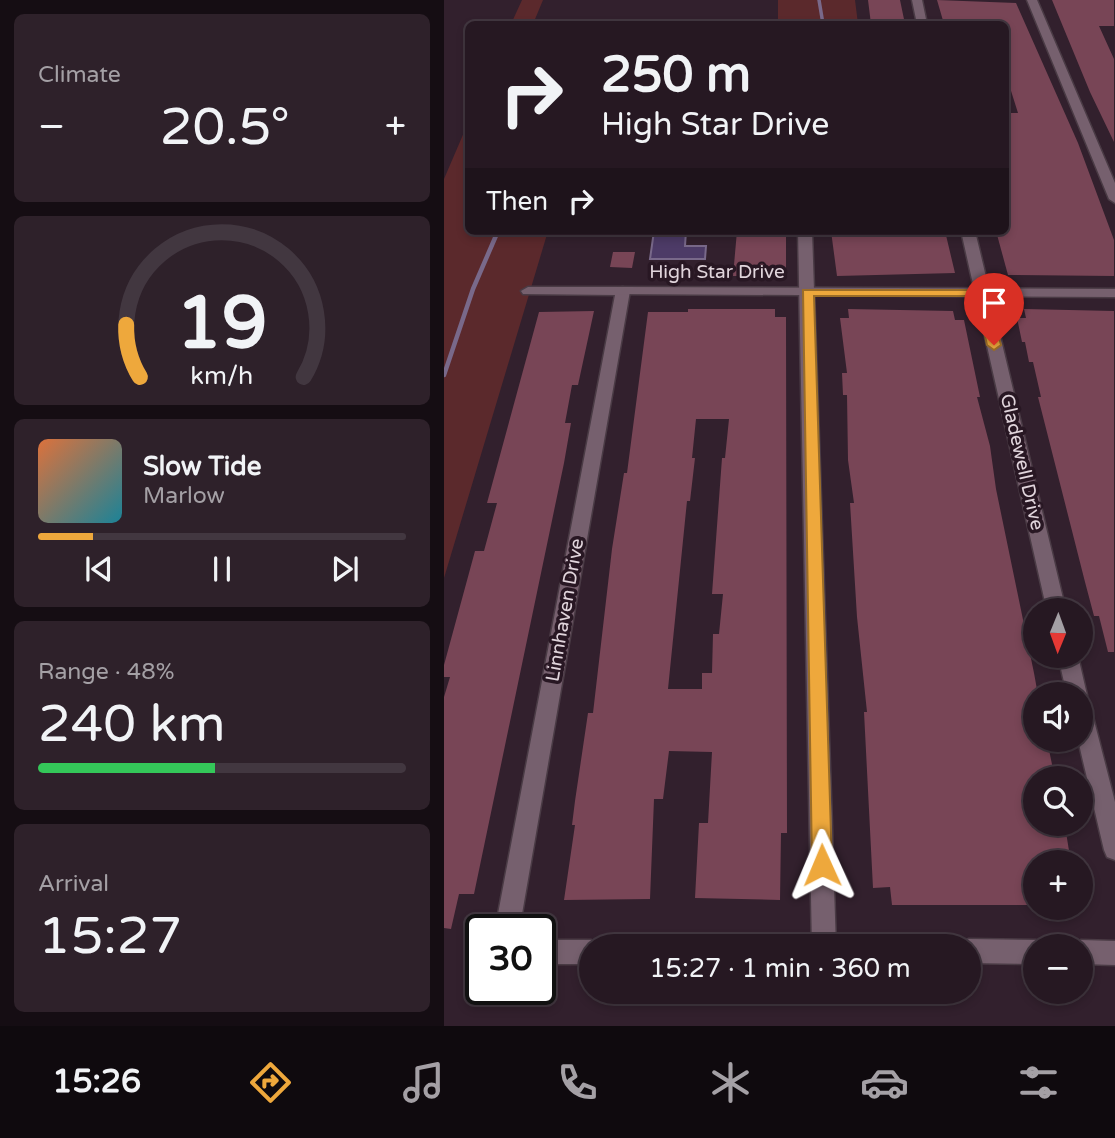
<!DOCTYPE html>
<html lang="en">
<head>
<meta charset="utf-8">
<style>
	:root { --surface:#261822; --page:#2e212a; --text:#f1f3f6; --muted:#a4a0a5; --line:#423740; --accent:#eea83c }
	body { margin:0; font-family:"Varela Round",sans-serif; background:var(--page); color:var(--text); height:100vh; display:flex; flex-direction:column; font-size:26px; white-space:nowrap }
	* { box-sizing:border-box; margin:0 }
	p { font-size:23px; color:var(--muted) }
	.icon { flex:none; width:38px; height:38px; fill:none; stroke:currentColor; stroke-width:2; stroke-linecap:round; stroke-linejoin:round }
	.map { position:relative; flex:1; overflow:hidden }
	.panel { display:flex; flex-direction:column; gap:14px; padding:14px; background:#150d13; width:444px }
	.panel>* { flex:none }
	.banner { position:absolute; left:21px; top:21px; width:544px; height:214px; border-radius:10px; box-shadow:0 4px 10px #0003,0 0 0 2px var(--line); background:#261822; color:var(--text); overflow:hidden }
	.needle { width:46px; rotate:181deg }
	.buttons { position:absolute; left:579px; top:598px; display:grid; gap:14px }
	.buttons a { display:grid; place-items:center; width:70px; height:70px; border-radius:50%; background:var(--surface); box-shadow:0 4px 10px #0003,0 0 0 2px var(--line); font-size:35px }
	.speed { position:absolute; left:21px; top:914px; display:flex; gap:14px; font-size:35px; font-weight:700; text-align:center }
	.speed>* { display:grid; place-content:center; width:91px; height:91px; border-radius:50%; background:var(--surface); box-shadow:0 4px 10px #0003,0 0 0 2px var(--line); line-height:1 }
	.speed .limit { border:4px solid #111; border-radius:10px; background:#fff; color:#111 }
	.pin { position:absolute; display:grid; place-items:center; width:60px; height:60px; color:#fff; margin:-72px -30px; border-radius:50% 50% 50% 0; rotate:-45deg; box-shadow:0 0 7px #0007 }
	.pin .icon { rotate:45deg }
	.me { position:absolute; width:77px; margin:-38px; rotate:359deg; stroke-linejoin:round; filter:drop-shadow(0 0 5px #0008) }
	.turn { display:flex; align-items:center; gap:24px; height:147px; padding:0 21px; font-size:32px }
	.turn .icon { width:91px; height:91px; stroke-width:2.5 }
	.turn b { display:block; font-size:49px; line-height:60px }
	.then { display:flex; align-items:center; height:66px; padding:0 21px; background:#0003; gap:14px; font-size:26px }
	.big { font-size:52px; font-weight:600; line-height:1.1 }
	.panel .widget { flex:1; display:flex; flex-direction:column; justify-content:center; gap:10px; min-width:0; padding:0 24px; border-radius:10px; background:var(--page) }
	.panel .dial { align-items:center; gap:0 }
	.dial svg { height:182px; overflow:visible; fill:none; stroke:var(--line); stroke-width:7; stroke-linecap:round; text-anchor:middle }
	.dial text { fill:var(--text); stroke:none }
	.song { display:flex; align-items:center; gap:21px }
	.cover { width:84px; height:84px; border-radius:10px; background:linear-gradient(135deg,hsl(20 70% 55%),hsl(190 70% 35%)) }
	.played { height:7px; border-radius:4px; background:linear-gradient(90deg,var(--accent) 15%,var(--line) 15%) }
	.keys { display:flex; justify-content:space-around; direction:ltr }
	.heat { display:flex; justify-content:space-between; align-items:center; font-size:38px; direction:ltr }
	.charge { height:10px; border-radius:5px; background:linear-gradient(90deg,#34c759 48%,var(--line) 0) }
	.trip { position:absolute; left:135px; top:934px; width:402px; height:70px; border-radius:35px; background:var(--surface); box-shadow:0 4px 10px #0003,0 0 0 2px var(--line); font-weight:600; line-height:70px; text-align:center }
	.tabs { display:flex; height:112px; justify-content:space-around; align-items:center; background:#0f0a0e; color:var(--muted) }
	.tabs .icon { width:49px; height:49px }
	.tabs .on { color:var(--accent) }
	.tabs b { font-size:32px; color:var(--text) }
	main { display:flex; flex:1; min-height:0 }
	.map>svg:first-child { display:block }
	.green { fill:#5b292c }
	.water { fill:#4d3b67; stroke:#79698a; stroke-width:2 }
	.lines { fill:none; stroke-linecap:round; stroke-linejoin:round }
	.stream-far1 { stroke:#79698a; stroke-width:3.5 }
	.stream { stroke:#79698a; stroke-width:4.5 }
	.building { fill:#784556; fill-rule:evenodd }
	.minor-casing { stroke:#4a3b45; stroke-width:3 }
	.tertiary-casing { stroke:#4a3b45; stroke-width:3 }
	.minor { fill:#76606e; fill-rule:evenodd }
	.tertiary { fill:#76606e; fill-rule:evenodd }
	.route { fill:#eea83c; stroke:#9b6d27; stroke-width:2 }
	.labels { text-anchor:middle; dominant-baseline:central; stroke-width:7; stroke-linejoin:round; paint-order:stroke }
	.street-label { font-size:19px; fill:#e1d5dc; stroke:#281723 }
</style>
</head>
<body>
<main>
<section class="panel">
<div class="widget"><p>Climate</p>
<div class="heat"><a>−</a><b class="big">20.5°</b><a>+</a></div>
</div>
<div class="widget dial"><svg viewBox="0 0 100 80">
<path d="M14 69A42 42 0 1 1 86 69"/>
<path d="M14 69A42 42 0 0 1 8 46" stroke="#eea83c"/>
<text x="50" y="56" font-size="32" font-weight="700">19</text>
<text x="50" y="72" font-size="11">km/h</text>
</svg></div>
<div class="widget">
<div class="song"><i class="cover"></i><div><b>Slow Tide</b><p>Marlow</p></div></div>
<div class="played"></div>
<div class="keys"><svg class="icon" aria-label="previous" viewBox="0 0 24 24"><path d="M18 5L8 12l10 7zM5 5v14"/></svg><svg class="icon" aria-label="pause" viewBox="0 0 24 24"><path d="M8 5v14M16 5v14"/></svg><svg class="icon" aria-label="next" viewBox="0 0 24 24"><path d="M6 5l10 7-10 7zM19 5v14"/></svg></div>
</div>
<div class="widget"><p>Range · 48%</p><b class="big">240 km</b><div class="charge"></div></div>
<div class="widget"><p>Arrival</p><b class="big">15:27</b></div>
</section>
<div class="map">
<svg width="671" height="1026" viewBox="0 0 671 1026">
	<rect width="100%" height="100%" fill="#32202d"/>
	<path class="green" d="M 78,0 L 99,0 L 89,24 L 67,24 Z
		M 334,0 L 411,0 L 414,24 L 334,24 Z
		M 24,123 L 24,231 L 104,231 L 0,578 L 0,179 Z"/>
	<path class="water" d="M 210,231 L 242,231 L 241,246 L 262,246 L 261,259 L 206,259 Z"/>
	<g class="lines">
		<path class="stream-far1" d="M 375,0 L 379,24"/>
		<path class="stream" d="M 0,375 L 29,289 L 54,231"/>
	</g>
	<path class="building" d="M 424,0 L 456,0 L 461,24 L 427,24 Z
		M 493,0 L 572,3 L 634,143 L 670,240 L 670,276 L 564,275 L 552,231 L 562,231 L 562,113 L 574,113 L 562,75 L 562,24 L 500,24 Z
		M 608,0 L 670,0 L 670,26 L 655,26 L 670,59 L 670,142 L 646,92 Z
		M 293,231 L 342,231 L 342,276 L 289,276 Z
		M 387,231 L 501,231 L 511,273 L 393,276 Z
		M 169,252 L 191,252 L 188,268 L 166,267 Z
		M 244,309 L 331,309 L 331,317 L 342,317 L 343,833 L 337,833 L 336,900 L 251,898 L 255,823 L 264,823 L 268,752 L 225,751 L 219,799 L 210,799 L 206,899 L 120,900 L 131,825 L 128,825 L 131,801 L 144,713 L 149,713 L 168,549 L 180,473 L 183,473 L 204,312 L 244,312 ZM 252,419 L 285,419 L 281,458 L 278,458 L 268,594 L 279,594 L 275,634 L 269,634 L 268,673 L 258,673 L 258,689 L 224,689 L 243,501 L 246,501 L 251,458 L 248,458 Z
		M 404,309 L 509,311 L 511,320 L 520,320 L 536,397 L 533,397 L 546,446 L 552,489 L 590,673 L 594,695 L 592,740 L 603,740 L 611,779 L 592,779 L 592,824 L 621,826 L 627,863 L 592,863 L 592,905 L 448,905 L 446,887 L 429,888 L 420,712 L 423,712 L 413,617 L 406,503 L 410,503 L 404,460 L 403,395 L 399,395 L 398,373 L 403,373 L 396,318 L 405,318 Z
		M 580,309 L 670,311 L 670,652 L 664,652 L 655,616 L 650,616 L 641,582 L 594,397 L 597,397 L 589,362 L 585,362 L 581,342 L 578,342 L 573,318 L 582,318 Z
		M 150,311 L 134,385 L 128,385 L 121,423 L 127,423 L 120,463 L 30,894 L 15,894 L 7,929 L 0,928 L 0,697 L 6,677 L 0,677 L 0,665 L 31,551 L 40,551 L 53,503 L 43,503 L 95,312 Z"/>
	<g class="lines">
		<g class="minor-casing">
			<path id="minor" d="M 468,0 L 478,0 L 483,24 L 473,24 Z
				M 583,0 L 593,0 L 671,183 L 671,203 L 665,199 Z
				M 354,231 L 368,231 L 392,947 L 368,947 Z
				M 517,231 L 531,231 L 622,611 L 603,611 Z
				M 84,287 L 179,287 L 186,291 L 78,914 L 79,929 L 55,929 L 54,914 L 171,295 L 79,294 L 77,291 Z
				M 614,656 L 634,656 L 643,695 L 639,701 L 644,703 L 647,709 L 671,802 L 671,860 L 663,857 L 660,850 L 634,740 L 637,740 L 637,695 L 623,695 Z
				M 525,939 L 592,940 L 602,947 L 592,947 L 592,964 L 525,963 L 525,947 L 515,947 L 516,942 Z
				M 96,940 L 147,940 L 157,947 L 147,947 L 147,964 L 96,964 Z
				M 637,940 L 671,941 L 671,965 L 637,964 L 637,947 L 627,947 Z"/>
		</g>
		<g class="tertiary-casing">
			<path id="tertiary" d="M 179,287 L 671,289 L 671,297 L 174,294 L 174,288 Z"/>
		</g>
		<use href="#minor" class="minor"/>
		<use href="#tertiary" class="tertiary"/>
	</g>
	<path class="route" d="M 359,290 L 542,290 L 557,345 L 550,350 L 543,345 L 532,296 L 370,296 L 388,865 L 385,872 L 378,875 L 371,872 L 368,865 Z"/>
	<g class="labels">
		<g class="street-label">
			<text x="273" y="272">High Star Drive</text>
			<text transform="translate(578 462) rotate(77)">Gladewell Drive</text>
			<text transform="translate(121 610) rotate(-80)">Linnhaven Drive</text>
		</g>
	</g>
</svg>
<div class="buttons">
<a><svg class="needle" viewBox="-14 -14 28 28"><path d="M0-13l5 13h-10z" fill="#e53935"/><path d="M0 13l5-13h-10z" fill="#a4a0a5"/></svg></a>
<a><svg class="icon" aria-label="sound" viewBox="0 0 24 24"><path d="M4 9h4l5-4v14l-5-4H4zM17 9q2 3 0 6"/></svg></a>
<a><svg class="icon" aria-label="search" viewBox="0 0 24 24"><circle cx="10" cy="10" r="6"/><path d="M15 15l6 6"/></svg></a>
<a>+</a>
<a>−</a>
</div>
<div class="speed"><div class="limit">30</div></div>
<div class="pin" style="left:550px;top:345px;background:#d93025"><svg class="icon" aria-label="arrive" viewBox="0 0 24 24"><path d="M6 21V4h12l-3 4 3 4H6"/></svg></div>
<svg class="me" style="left:378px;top:865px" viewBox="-20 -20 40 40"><path d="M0-17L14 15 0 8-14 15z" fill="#eea83c" stroke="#fff" stroke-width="4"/></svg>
<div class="trip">15:27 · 1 min · 360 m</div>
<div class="banner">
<div class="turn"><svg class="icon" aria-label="right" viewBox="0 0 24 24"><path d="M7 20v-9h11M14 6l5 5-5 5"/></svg><div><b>250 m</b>High Star Drive</div></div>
<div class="then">Then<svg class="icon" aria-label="right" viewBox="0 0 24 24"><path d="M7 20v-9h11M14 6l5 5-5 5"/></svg></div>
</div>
</div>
</main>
<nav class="tabs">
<b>15:26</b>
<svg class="icon on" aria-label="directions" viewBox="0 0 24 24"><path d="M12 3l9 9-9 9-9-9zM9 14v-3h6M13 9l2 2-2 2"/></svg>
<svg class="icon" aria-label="music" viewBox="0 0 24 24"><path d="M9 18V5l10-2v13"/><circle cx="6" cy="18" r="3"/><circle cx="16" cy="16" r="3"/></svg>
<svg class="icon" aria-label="phone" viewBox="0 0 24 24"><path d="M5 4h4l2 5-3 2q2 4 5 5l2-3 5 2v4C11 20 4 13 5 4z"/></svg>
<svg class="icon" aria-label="climate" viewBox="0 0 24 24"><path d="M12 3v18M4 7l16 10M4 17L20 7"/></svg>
<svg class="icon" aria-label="car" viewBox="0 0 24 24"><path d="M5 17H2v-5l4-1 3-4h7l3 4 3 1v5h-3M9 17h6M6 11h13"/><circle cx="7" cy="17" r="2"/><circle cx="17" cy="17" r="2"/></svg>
<svg class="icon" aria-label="filters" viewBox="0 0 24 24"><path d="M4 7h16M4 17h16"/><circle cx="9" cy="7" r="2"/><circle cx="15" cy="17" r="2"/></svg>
</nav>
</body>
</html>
